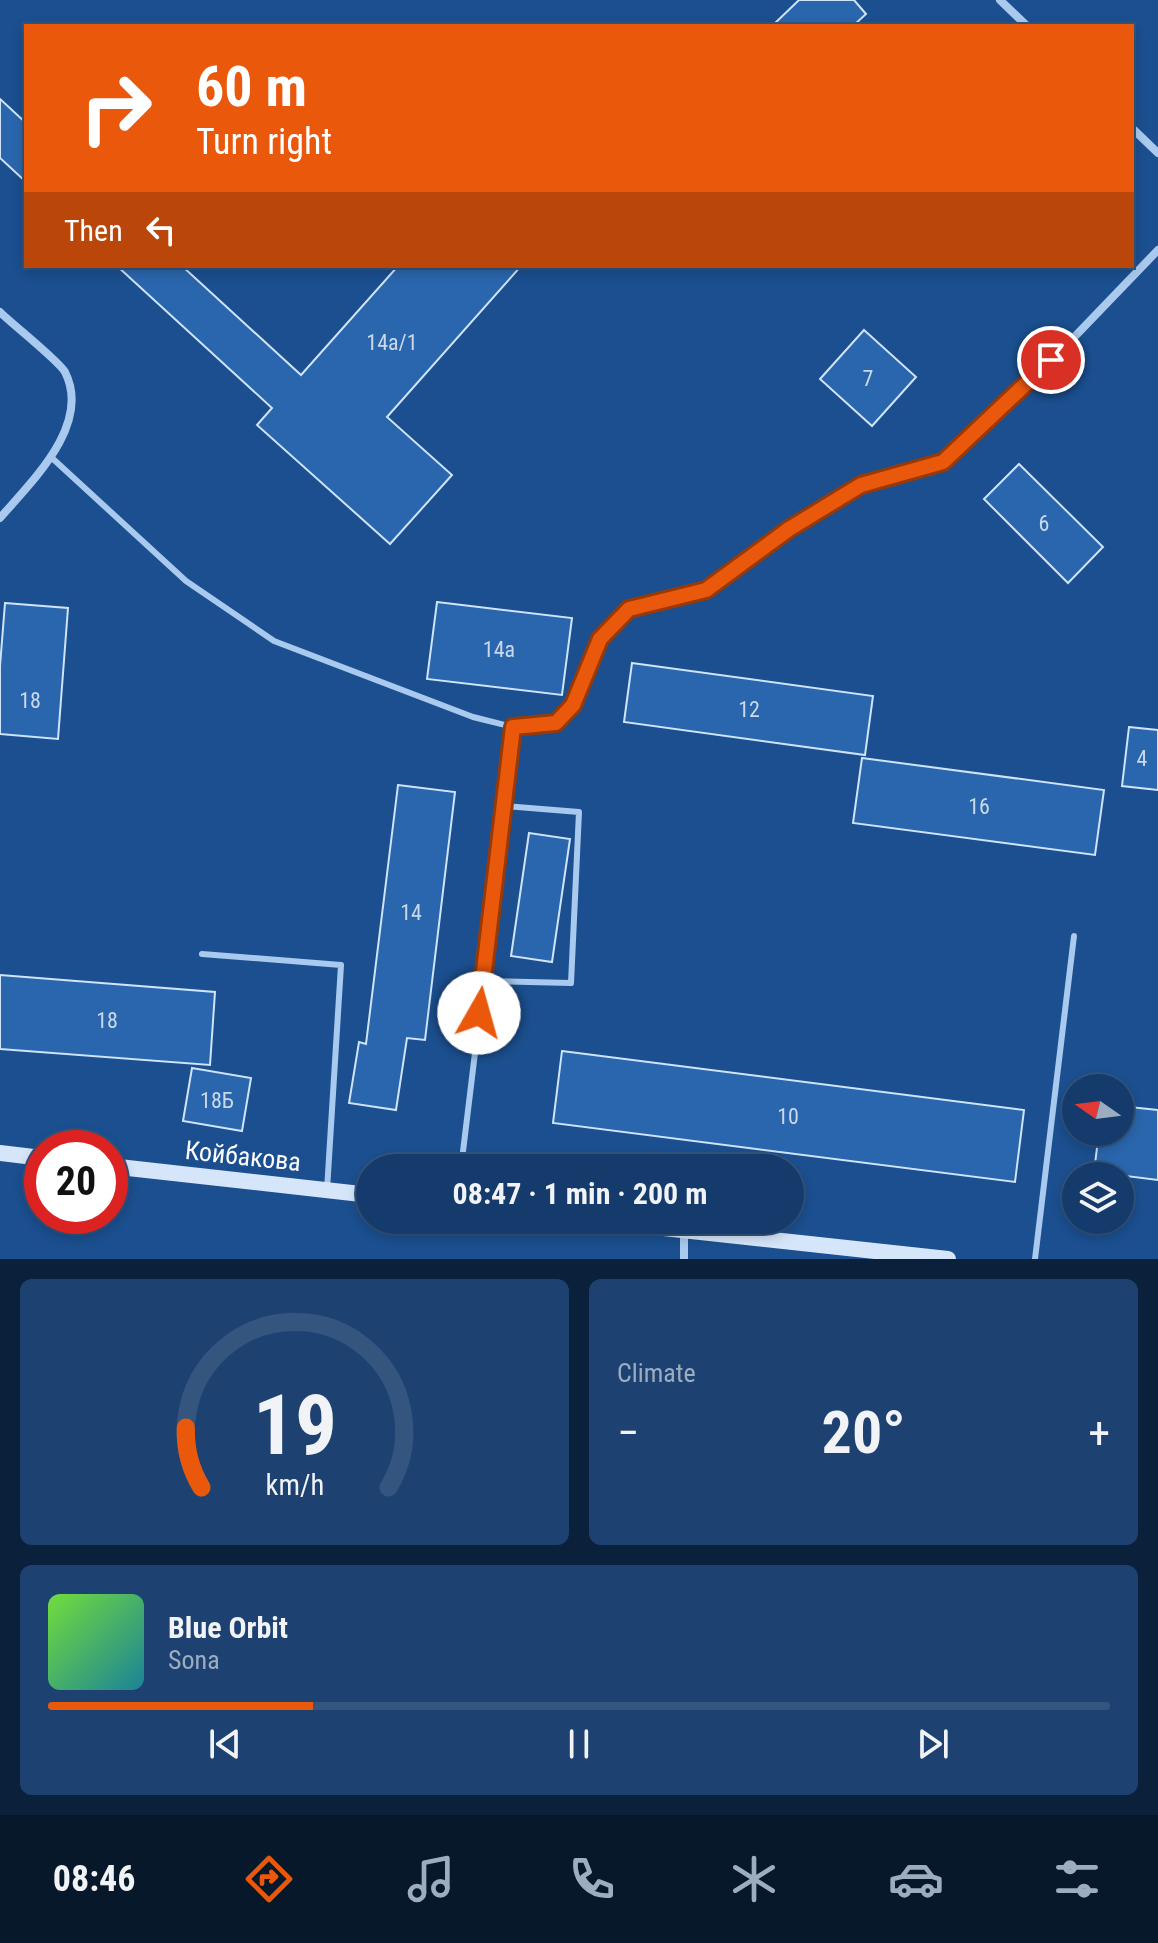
<!DOCTYPE html>
<html lang="en">
<head>
<meta charset="utf-8">
<style>
	:root { --surface:#143b6b; --page:#1d4271; --text:#f1f3f6; --muted:#9dadc1; --line:#33557e; --accent:#ea580c }
	body { margin:0; font-family:"Roboto Condensed",sans-serif; background:var(--page); color:var(--text); height:100vh; display:flex; flex-direction:column; font-size:30px; white-space:nowrap }
	* { box-sizing:border-box; margin:0 }
	p { font-size:26px; color:var(--muted) }
	.icon { flex:none; width:44px; height:44px; fill:none; stroke:currentColor; stroke-width:2; stroke-linecap:round; stroke-linejoin:round }
	.map { position:relative; height:1259px; overflow:hidden }
	.panel { display:flex; flex-direction:column; gap:20px; padding:20px; background:#0b203b; flex:1 }
	.panel>* { flex:none }
	.hud { position:absolute; left:24px; top:24px; width:1110px; height:244px; border-radius:0px; box-shadow:0 4px 12px #0003,0 0 0 2px var(--line); background:#ea580c; color:#fff; overflow:hidden }
	.needle { width:52px; rotate:284deg }
	.buttons { position:absolute; left:1062px; top:1074px; display:grid; gap:16px }
	.buttons a { display:grid; place-items:center; width:72px; height:72px; border-radius:50%; background:var(--surface); box-shadow:0 4px 12px #0003,0 0 0 2px var(--line); font-size:40px }
	.speed { position:absolute; left:24px; top:1130px; display:flex; gap:16px; font-size:40px; font-weight:700; text-align:center }
	.speed>* { display:grid; place-content:center; width:104px; height:104px; border-radius:50%; background:var(--surface); box-shadow:0 4px 12px #0003,0 0 0 2px var(--line); line-height:1 }
	.speed .limit { border:12px solid #d22; background:#fff; color:#111 }
	.pin { position:absolute; display:grid; place-items:center; width:68px; height:68px; color:#fff; margin:-34px; border:4px solid #fff; border-radius:50%; box-shadow:0 2px 8px #0007 }
	.me { position:absolute; width:88px; margin:-44px; rotate:7deg; stroke-linejoin:round; filter:drop-shadow(0 0 6px #0008) }
	.turn { display:flex; align-items:center; gap:28px; height:168px; padding:0 40px; font-size:36px }
	.turn .icon { width:104px; height:104px; stroke-width:2.5 }
	.turn b { display:block; font-size:56px; line-height:68px }
	.then { display:flex; align-items:center; height:76px; padding:0 40px; background:#0003; gap:16px; font-size:30px }
	.big { font-size:60px; font-weight:700; line-height:1.1 }
	.panel .widget { flex:1; display:flex; flex-direction:column; justify-content:center; gap:12px; min-width:0; padding:0 28px; border-radius:12px; background:var(--page) }
	.panel .dial { align-items:center; gap:0 }
	.dial svg { height:208px; overflow:visible; fill:none; stroke:var(--line); stroke-width:7; stroke-linecap:round; text-anchor:middle }
	.dial text { fill:var(--text); stroke:none }
	.song { display:flex; align-items:center; gap:24px }
	.cover { width:96px; height:96px; border-radius:12px; background:linear-gradient(135deg,hsl(100 70% 55%),hsl(190 70% 35%)) }
	.played { height:8px; border-radius:4px; background:linear-gradient(90deg,var(--accent) 25%,var(--line) 25%) }
	.keys { display:flex; justify-content:space-around; direction:ltr }
	.heat { display:flex; justify-content:space-between; align-items:center; font-size:44px; direction:ltr }
	.panel .tiles { flex:1; display:grid; gap:20px; grid-template-columns:1fr 1fr }
	.widget:last-child { grid-column:span 2 }
	.trip { position:absolute; left:356px; top:1154px; width:448px; height:80px; border-radius:40px; background:var(--surface); box-shadow:0 4px 12px #0003,0 0 0 2px var(--line); font-weight:700; line-height:80px; text-align:center }
	.tab-bar { display:flex; height:128px; justify-content:space-around; align-items:center; background:#08182b; color:var(--muted) }
	.tab-bar .icon { width:56px; height:56px }
	.tab-bar .on { color:var(--accent) }
	.tab-bar b { font-size:36px; color:var(--text) }
	.map>svg:first-child { display:block }
	.building { fill:#2a66ad; stroke:#cfe3fa; stroke-width:2 }
	.lines { fill:none; stroke-linecap:round; stroke-linejoin:round }
	.lane { stroke:#a9c9ee; stroke-width:6 }
	.street { stroke:#a9c9ee; stroke-width:8 }
	.secondary { stroke:#d6e6fa; stroke-width:16 }
	.route-casing { stroke:#983908; stroke-width:20 }
	.route { stroke:#ea580c; stroke-width:14 }
	.labels { text-anchor:middle; dominant-baseline:central; stroke-width:8; stroke-linejoin:round; paint-order:stroke }
	.number-label { font-size:22px; fill:#cad9ea }
	.street-label { font-size:26px; fill:#fff; stroke:#1b4f8f }
</style>
</head>
<body>
<div class="map">
<svg width="1158" height="1259" viewBox="0 0 1158 1259">
	<rect width="100%" height="100%" fill="#1b4f8f"/>
	<path class="building" d="M 799,0 L 854,0 L 866,14 L 853,26 L 772,26 Z
		M 0,99 L 26,123 L 26,182 L 0,158 Z
		M 117,266 L 182,266 L 301,375 L 398,266 L 521,266 L 387,417 L 452,475 L 390,544 L 257,425 L 272,408 Z
		M 864,330 L 916,377 L 872,426 L 820,379 Z
		M 1019,464 L 1103,547 L 1068,583 L 984,499 Z
		M 437,602 L 572,618 L 562,695 L 427,679 Z
		M 5,603 L 68,608 L 58,739 L 0,734 L 0,666 Z
		M 632,663 L 873,696 L 865,755 L 624,722 Z
		M 1129,727 L 1158,730 L 1158,790 L 1122,786 Z
		M 862,758 L 1104,790 L 1095,855 L 853,823 Z
		M 398,785 L 455,792 L 425,1040 L 407,1038 L 396,1110 L 349,1103 L 359,1042 L 366,1044 Z
		M 529,833 L 570,839 L 552,962 L 511,956 Z
		M 0,975 L 215,992 L 210,1065 L 0,1049 Z
		M 562,1051 L 1024,1110 L 1015,1182 L 553,1123 Z
		M 192,1068 L 251,1078 L 242,1131 L 183,1121 Z
		M 1120,1106 L 1158,1110 L 1158,1180 L 1094,1172 L 1099,1132 L 1120,1132 Z"/>
	<g class="lines">
		<path class="lane" d="M 52,458 L 186,581 L 274,641 L 473,717 L 513,727 L 556,723 L 573,705 L 600,639 L 629,609 L 706,590 L 789,529 L 861,485 L 943,462
			M 505,806 L 513,727
			M 202,954 L 341,965 L 327,1190
			M 461,1168 L 505,806 L 579,812 L 571,983 L 483,981
			M 1035,1259 L 1074,936"/>
		<path class="street" d="M 1000,0 L 1027,26
			M 1132,128 L 1158,153
			M 0,312 C 12,324 59,361 65,372 C 92,425 31,482 0,518
			M 943,462 L 1034,379 L 1158,250
			M 684,1259 L 684,1230"/>
		<path class="secondary" d="M 0,1153 L 42,1158
			M 110,1166 L 370,1195
			M 590,1220 L 948,1259"/>
	</g>
	<g class="lines">
		<g class="route-casing">
			<path id="route" d="M 479,1013 L 513,727 L 556,723 L 573,705 L 600,639 L 629,609 L 706,590 L 789,529 L 861,485 L 943,462 L 1051,360"/>
		</g>
		<use href="#route" class="route"/>
	</g>
	<g class="labels">
		<g class="number-label">
			<text x="392" y="342">14а/1</text>
			<text x="868" y="378">7</text>
			<text x="1044" y="523">6</text>
			<text x="499" y="649">14а</text>
			<text x="30" y="700">18</text>
			<text x="749" y="709">12</text>
			<text x="1142" y="758">4</text>
			<text x="979" y="806">16</text>
			<text x="411" y="912">14</text>
			<text x="107" y="1020">18</text>
			<text x="217" y="1100">18Б</text>
			<text x="788" y="1116">10</text>
		</g>
		<g class="street-label">
			<text transform="translate(243 1156) rotate(6)">Койбакова</text>
		</g>
	</g>
</svg>
<div class="buttons">
<a><svg class="needle" viewBox="-14 -14 28 28"><path d="M0-13l5 13h-10z" fill="#e53935"/><path d="M0 13l5-13h-10z" fill="#9dadc1"/></svg></a>
<a><svg class="icon" aria-label="layers" viewBox="0 0 24 24"><path d="M12 4l9 5-9 5-9-5zM3 14l9 5 9-5"/></svg></a>
</div>
<div class="speed"><div class="limit">20</div></div>
<div class="pin" style="left:1051px;top:360px;background:#d93025"><svg class="icon" aria-label="arrive" viewBox="0 0 24 24"><path d="M6 21V4h12l-3 4 3 4H6"/></svg></div>
<svg class="me" style="left:479px;top:1013px" viewBox="-20 -20 40 40"><circle r="19" fill="#fff"/><path d="M0-13L10 11 0 6-10 11z" fill="#ea580c"/></svg>
<div class="trip">08:47 · 1 min · 200 m</div>
<div class="hud">
<div class="turn"><svg class="icon" aria-label="right" viewBox="0 0 24 24"><path d="M7 20v-9h11M14 6l5 5-5 5"/></svg><div><b>60 m</b>Turn right</div></div>
<div class="then">Then<svg class="icon" aria-label="left" viewBox="0 0 24 24"><path d="M17 20v-9H6M10 6l-5 5 5 5"/></svg></div>
</div>
</div>
<section class="panel">
<div class="tiles">
<div class="widget dial"><svg viewBox="0 0 100 80">
<path d="M14 69A42 42 0 1 1 86 69"/>
<path d="M14 69A42 42 0 0 1 8 46" stroke="#ea580c"/>
<text x="50" y="56" font-size="32" font-weight="700">19</text>
<text x="50" y="72" font-size="11">km/h</text>
</svg></div>
<div class="widget"><p>Climate</p>
<div class="heat"><a>−</a><b class="big">20°</b><a>+</a></div>
</div>
<div class="widget">
<div class="song"><i class="cover"></i><div><b>Blue Orbit</b><p>Sona</p></div></div>
<div class="played"></div>
<div class="keys"><svg class="icon" aria-label="previous" viewBox="0 0 24 24"><path d="M18 5L8 12l10 7zM5 5v14"/></svg><svg class="icon" aria-label="pause" viewBox="0 0 24 24"><path d="M8 5v14M16 5v14"/></svg><svg class="icon" aria-label="next" viewBox="0 0 24 24"><path d="M6 5l10 7-10 7zM19 5v14"/></svg></div>
</div>
</div>
</section>
<nav class="tab-bar">
<b>08:46</b>
<svg class="icon on" aria-label="directions" viewBox="0 0 24 24"><path d="M12 3l9 9-9 9-9-9zM9 14v-3h6M13 9l2 2-2 2"/></svg>
<svg class="icon" aria-label="music" viewBox="0 0 24 24"><path d="M9 18V5l10-2v13"/><circle cx="6" cy="18" r="3"/><circle cx="16" cy="16" r="3"/></svg>
<svg class="icon" aria-label="phone" viewBox="0 0 24 24"><path d="M5 4h4l2 5-3 2q2 4 5 5l2-3 5 2v4C11 20 4 13 5 4z"/></svg>
<svg class="icon" aria-label="climate" viewBox="0 0 24 24"><path d="M12 3v18M4 7l16 10M4 17L20 7"/></svg>
<svg class="icon" aria-label="car" viewBox="0 0 24 24"><path d="M5 17H2v-5l4-1 3-4h7l3 4 3 1v5h-3M9 17h6M6 11h13"/><circle cx="7" cy="17" r="2"/><circle cx="17" cy="17" r="2"/></svg>
<svg class="icon" aria-label="filters" viewBox="0 0 24 24"><path d="M4 7h16M4 17h16"/><circle cx="9" cy="7" r="2"/><circle cx="15" cy="17" r="2"/></svg>
</nav>
</body>
</html>
